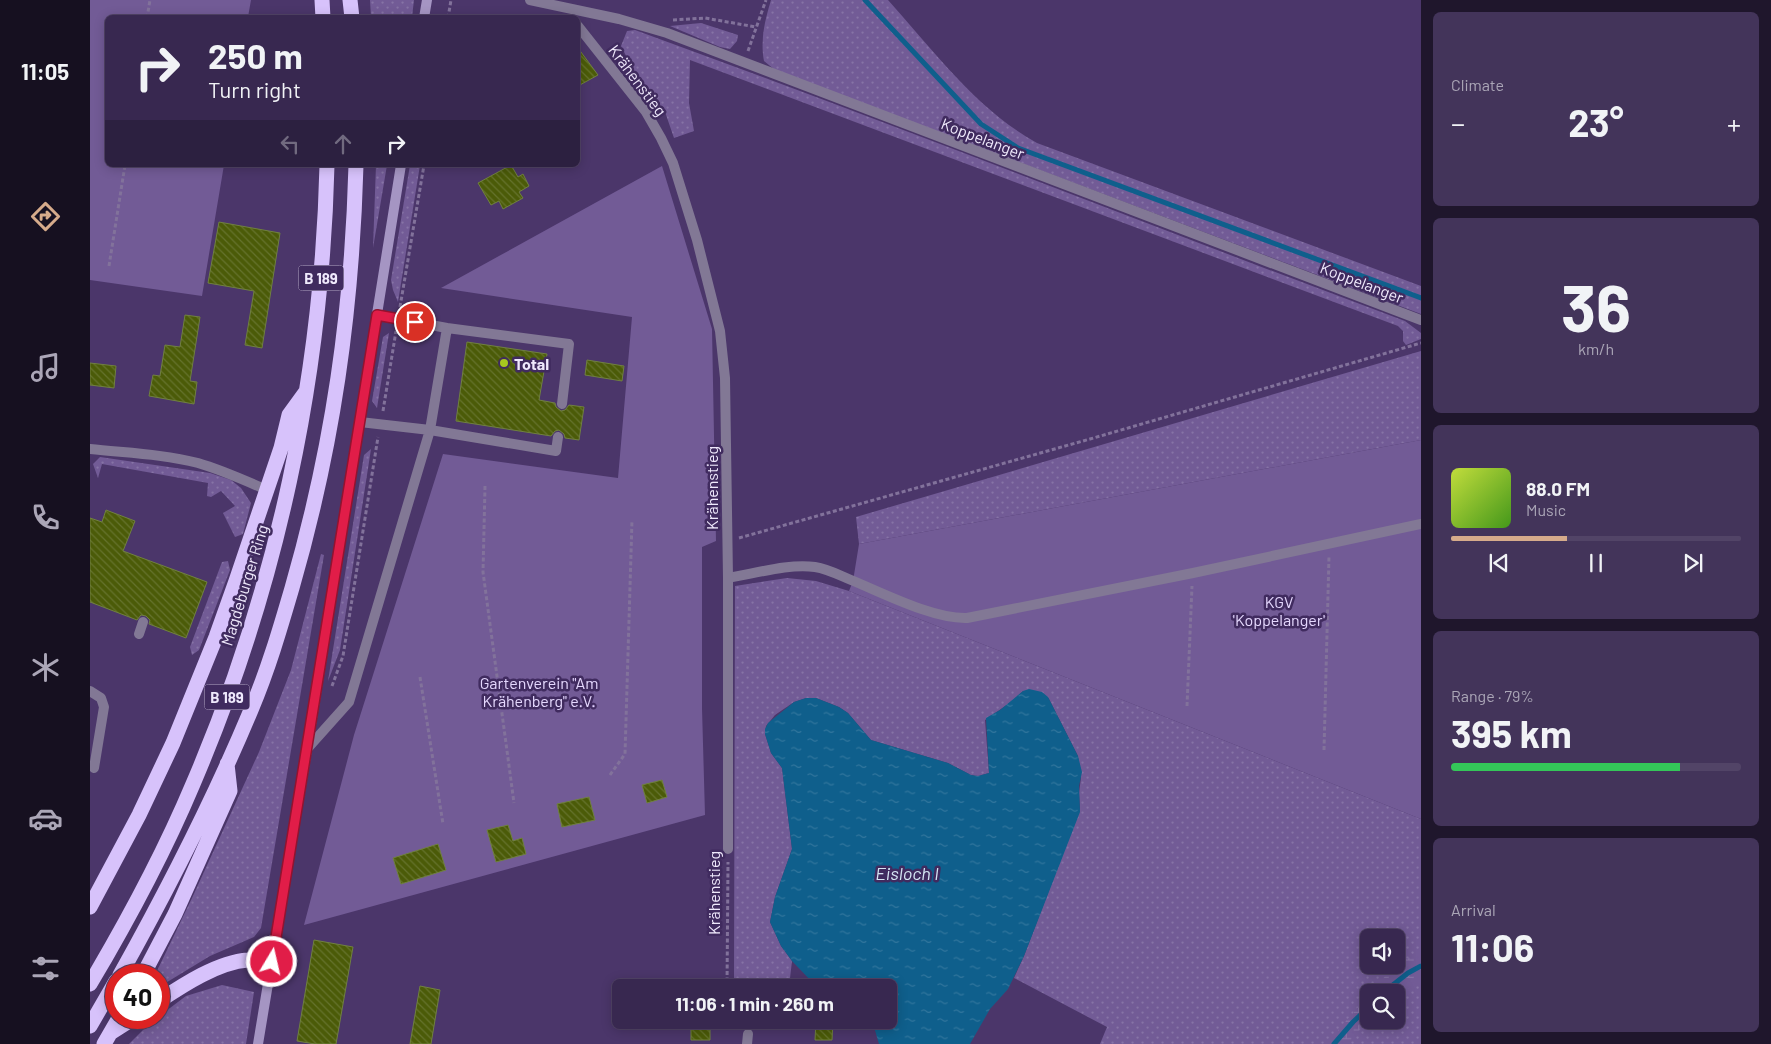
<!DOCTYPE html>
<html lang="en">
<head>
<meta charset="utf-8">
<style>
	:root { --surface:#382850; --page:#43345a; --text:#f1f3f6; --muted:#aba6b7; --line:#524467; --accent:#d6ab8b }
	body { margin:0; font-family:Barlow,sans-serif; background:var(--page); color:var(--text); height:100vh; display:flex; flex-direction:column; font-size:19px; white-space:nowrap }
	* { box-sizing:border-box; margin:0 }
	p { font-size:16px; color:var(--muted) }
	.icon { flex:none; width:28px; height:28px; fill:none; stroke:currentColor; stroke-width:2; stroke-linecap:round; stroke-linejoin:round }
	.map { position:relative; flex:1; overflow:hidden }
	.details { display:flex; flex-direction:column; gap:12px; padding:12px; background:#1f162c; width:350px }
	.details>* { flex:none }
	.hud { position:absolute; left:15px; top:15px; width:475px; height:152px; border-radius:8px; box-shadow:0 2px 12px #0003,0 0 0 1px var(--line); background:#382850; color:var(--text); overflow:hidden }
	.fabs { position:absolute; left:1270px; top:929px; display:grid; gap:10px }
	.fabs a { display:grid; place-items:center; width:45px; height:45px; border-radius:8px; background:var(--surface); box-shadow:0 2px 12px #0003,0 0 0 1px var(--line); font-size:25px }
	.speed { position:absolute; left:15px; top:964px; display:flex; gap:10px; font-size:25px; font-weight:700; text-align:center }
	.speed>* { display:grid; place-content:center; width:65px; height:65px; border-radius:50%; background:var(--surface); box-shadow:0 2px 12px #0003,0 0 0 1px var(--line); line-height:1 }
	.speed .limit { border:8px solid #d22; background:#fff; color:#111 }
	.pin { position:absolute; display:grid; place-items:center; width:42px; height:42px; color:#fff; margin:-21px; border:2px solid #fff; border-radius:50%; box-shadow:0 1px 5px #0007 }
	.me { position:absolute; width:55px; margin:-28px; rotate:9deg; stroke-linejoin:round; filter:drop-shadow(0 0 4px #0008) }
	.turn { display:flex; align-items:center; gap:18px; height:105px; padding:0 20px; font-size:22px }
	.turn .icon { width:65px; height:65px; stroke-width:2.5 }
	.turn b { display:block; font-size:35px; line-height:42px }
	.lanes { display:flex; align-items:center; height:48px; padding:0 20px; background:#0003; justify-content:center; gap:25px; direction:ltr }
	.lanes .off { opacity:.35 }
	.big { font-size:38px; font-weight:700; line-height:1.1 }
	.details .card { flex:1; display:flex; flex-direction:column; justify-content:center; gap:8px; min-width:0; padding:0 18px; border-radius:8px; background:var(--page) }
	.details .dial { align-items:center; gap:0 }
	.dial b { font-size:65px; line-height:1 }
	.song { display:flex; align-items:center; gap:15px }
	.cover { width:60px; height:60px; border-radius:8px; background:linear-gradient(135deg,hsl(70 70% 55%),hsl(100 70% 35%)) }
	.played { height:5px; border-radius:2px; background:linear-gradient(90deg,var(--accent) 40%,var(--line) 40%) }
	.keys { display:flex; justify-content:space-around; direction:ltr }
	.heat { display:flex; justify-content:space-between; align-items:center; font-size:28px; direction:ltr }
	.charge { height:8px; border-radius:4px; background:linear-gradient(90deg,#34c759 79%,var(--line) 0) }
	.trip { position:absolute; left:522px; top:979px; width:285px; height:50px; border-radius:8px; background:var(--surface); box-shadow:0 2px 12px #0003,0 0 0 1px var(--line); font-weight:700; line-height:50px; text-align:center }
	main { display:flex; flex:1; min-height:0 }
	.tab-bar { display:flex; flex-direction:column; width:90px; justify-content:space-around; align-items:center; background:#161020; color:var(--muted) }
	.tab-bar .icon { width:35px; height:35px }
	.tab-bar .on { color:var(--accent) }
	.tab-bar b { font-size:22px; color:var(--text) }
	.map>svg:first-child { display:block }
	.grass { fill:url(#grass-dots); fill-rule:evenodd }
	.wetland { fill:url(#wetland-marsh) }
	.garden { fill:#725b96 }
	.water { fill:url(#water-ripples) }
	.lines { fill:none; stroke-linecap:round; stroke-linejoin:round }
	.stream { stroke:#0f5f8c; stroke-width:5 }
	.building { fill:url(#building-back-hatch); stroke:#708041 }
	.path { stroke:#82729b; stroke-width:3; stroke-dasharray:4 2.5; stroke-linecap:butt }
	.lane { stroke:#827895; stroke-width:10 }
	.street { stroke:#827895; stroke-width:10 }
	.secondary { stroke:#a595c3; stroke-width:10 }
	.highway { stroke:#d7c2fb; stroke-width:15 }
	.route-casing { stroke:#92132f; stroke-width:12 }
	.route { stroke:#e11d48; stroke-width:9 }
	.poi-dot { fill:#a7c81f; stroke:#402b5f; stroke-width:2 }
	.labels { text-anchor:middle; dominant-baseline:central; stroke-width:5; stroke-linejoin:round; paint-order:stroke }
	.shield { fill:#402b5f; stroke:#bab0cd; stroke-width:1 }
	.shield-label { font-size:15px; font-weight:bold; fill:#efe9fc }
	.street-label { font-size:16px; fill:#efe9fc; stroke:#402b5f }
	.poi-label { font-size:16px; font-weight:bold; fill:#efe9fc; stroke:#402b5f; text-anchor:start }
	.park-label { font-size:16px; fill:#e5d8fe; stroke:#402b5f }
	.water-label { font-size:18px; font-style:italic; fill:#d5e6f4; stroke:#402b5f }
</style>
</head>
<body>
<main>
<nav class="tab-bar">
<b>11:05</b>
<svg class="icon on" aria-label="directions" viewBox="0 0 24 24"><path d="M12 3l9 9-9 9-9-9zM9 14v-3h6M13 9l2 2-2 2"/></svg>
<svg class="icon" aria-label="music" viewBox="0 0 24 24"><path d="M9 18V5l10-2v13"/><circle cx="6" cy="18" r="3"/><circle cx="16" cy="16" r="3"/></svg>
<svg class="icon" aria-label="phone" viewBox="0 0 24 24"><path d="M5 4h4l2 5-3 2q2 4 5 5l2-3 5 2v4C11 20 4 13 5 4z"/></svg>
<svg class="icon" aria-label="climate" viewBox="0 0 24 24"><path d="M12 3v18M4 7l16 10M4 17L20 7"/></svg>
<svg class="icon" aria-label="car" viewBox="0 0 24 24"><path d="M5 17H2v-5l4-1 3-4h7l3 4 3 1v5h-3M9 17h6M6 11h13"/><circle cx="7" cy="17" r="2"/><circle cx="17" cy="17" r="2"/></svg>
<svg class="icon" aria-label="filters" viewBox="0 0 24 24"><path d="M4 7h16M4 17h16"/><circle cx="9" cy="7" r="2"/><circle cx="15" cy="17" r="2"/></svg>
</nav>
<div class="map">
<svg width="1331" height="1044" viewBox="0 0 1331 1044">
	<defs>
		<pattern id="grass-dots" width="8" height="8" patternUnits="userSpaceOnUse" patternTransform="scale(1.25)"><rect width="8" height="8" fill="#725b96"/><path d="M2 2h.1M6 6h.1" fill="none" stroke="#8673a6" stroke-width="1.8" stroke-linecap="round"/></pattern>
		<pattern id="wetland-marsh" width="20" height="14" patternUnits="userSpaceOnUse" patternTransform="scale(1.25)"><rect width="20" height="14" fill="#725b96"/><path d="M1 5h8M5 5V1M11 12h8M15 12V8" fill="none" stroke="#8673a6"/></pattern>
		<pattern id="water-ripples" width="26" height="14" patternUnits="userSpaceOnUse" patternTransform="scale(1.25)"><rect width="26" height="14" fill="#0f5f8c"/><path d="M2 4q2-2 4 0t4 0M15 11q2-2 4 0t4 0" fill="none" stroke="#32769d"/></pattern>
		<pattern id="building-back-hatch" width="6" height="6" patternUnits="userSpaceOnUse" patternTransform="scale(1.25)"><rect width="6" height="6" fill="#4b5b08"/><path d="M-1 5l2 2M0 0l6 6M5-1l2 2" fill="none" stroke="#65732d"/></pattern>
	</defs>
	<rect width="100%" height="100%" fill="#4b366a"/>
	<path class="grass" d="M 280,0 L 324,0 L 322,17 L 281,17 Z
		M 681,0 L 798,0 C 843,50 887,110 947,143 L 1331,286 L 1331,314 L 685,70 L 674,61 C 670,40 675,20 681,0 Z
		M 611,23 L 648,35 L 647,41 L 640,49 L 630,47 L 580,26 Z
		M 545,30 C 803,124 1058,225 1315,321 L 1331,333 L 1331,339 L 1316,345 L 1313,341 L 1313,331 L 1308,326 L 600,60 L 599,103 L 604,131 L 584,138 L 574,109 L 558,98 L 531,46 L 537,31 Z
		M 286,165 L 297,165 L 283,248 Z
		M 320,165 L 330,165 L 308,302 L 303,290 L 301,280 Z
		M 299,333 L 287,408 L 282,401 L 293,337 Z
		M 1331,351 L 1331,440 L 769,544 L 766,517 Z
		M 281,449 L 250,650 L 238,681 L 274,455 Z
		M 10,457 L 120,473 L 141,480 L 151,488 L 161,503 L 153,534 L 145,537 L 133,513 L 145,506 L 131,491 L 121,497 L 117,496 L 118,483 L 12,464 L 8,478 L 3,464 Z
		M 231,554 L 234,555 L 171,928 L 164,937 L 120,956 L 69,987 L 69,975 L 65,975 L 102,898 L 169,752 L 201,670 Z
		M 138,561 L 140,570 L 109,650 L 102,655 L 100,647 L 132,562 Z
		M 697,578 L 726,581 L 759,591 L 1331,819 L 1331,1044 L 1010,1044 L 1017,1027 L 924,978 L 934,956 L 990,809 L 989,793 L 991,778 L 988,756 L 958,697 L 933,691 L 921,702 L 895,720 L 899,773 L 888,776 L 881,775 L 858,763 L 781,740 L 758,713 L 749,707 L 726,698 L 716,698 L 704,702 L 685,715 L 676,726 L 675,734 L 681,753 L 692,768 L 702,849 L 685,897 L 680,922 L 691,946 L 702,961 L 699,987 L 644,988 L 645,586 ZM 1279,938 L 1306,938 L 1306,965 L 1279,965 ZM 1279,992 L 1306,992 L 1306,1020 L 1279,1020 Z
		M 132,985 L 164,992 L 156,1044 L 39,1044 L 60,1023 L 96,996 Z"/>
	<path class="wetland" d="M 1331,953 L 1331,980 L 1306,997 L 1306,992 L 1281,992 L 1307,963 Z
		M 1279,995 L 1279,1019 L 1258,1044 L 1240,1044 L 1249,1029 Z"/>
	<path class="garden" d="M 0,0 L 161,0 L 158,17 L 18,18 L 18,165 L 134,165 L 112,296 L 0,280 Z
		M 572,166 L 622,329 L 626,541 L 612,547 L 612,708 L 615,815 L 214,925 L 264,735 L 353,454 L 528,478 L 542,317 L 351,288 Z
		M 1331,440 L 1331,819 L 759,591 L 763,581 L 769,544 Z"/>
	<path class="water" d="M 939,689 L 952,692 L 958,697 L 988,756 L 992,772 L 989,786 L 990,812 L 934,956 L 918,989 L 900,1009 L 880,1044 L 789,1044 L 782,1020 L 799,1020 L 799,988 L 730,987 L 724,984 L 702,961 L 691,946 L 680,922 L 685,897 L 702,849 L 692,768 L 681,753 L 675,734 L 675,729 L 678,723 L 704,702 L 716,698 L 726,698 L 749,707 L 758,713 L 781,740 L 858,763 L 881,775 L 888,776 L 899,773 L 896,718 L 910,710 L 933,691 Z"/>
	<g class="lines">
		<path class="stream" d="M 775,0 L 891,124 L 928,148 L 1331,298
			M 1294,992 L 1318,973 L 1331,966
			M 1244,1044 L 1263,1022 L 1279,1007"/>
	</g>
	<path class="building" d="M 488,48 L 508,75 L 488,86 Z
		M 421,165 L 428,177 L 433,174 L 439,186 L 429,192 L 433,198 L 413,209 L 409,201 L 401,205 L 388,183 Z
		M 129,222 L 190,233 L 172,348 L 155,345 L 164,291 L 118,283 Z
		M 95,315 L 110,317 L 100,381 L 107,382 L 104,404 L 59,396 L 63,375 L 70,376 L 75,345 L 90,347 Z
		M 377,342 L 457,354 L 449,400 L 465,403 L 466,407 L 471,411 L 475,410 L 479,405 L 494,407 L 489,440 L 475,438 L 474,434 L 469,430 L 465,431 L 461,436 L 366,421 Z
		M 497,360 L 534,366 L 532,381 L 495,375 Z
		M 0,363 L 26,366 L 24,388 L 0,385 Z
		M 16,510 L 45,521 L 33,551 L 117,582 L 96,638 L 59,624 L 60,620 L 56,616 L 51,615 L 47,620 L 0,602 L 0,518 L 12,522 Z
		M 572,780 L 577,797 L 557,803 L 552,785 Z
		M 499,797 L 505,820 L 472,827 L 467,804 Z
		M 418,825 L 423,841 L 432,838 L 436,854 L 406,862 L 397,830 Z
		M 348,844 L 356,870 L 311,884 L 303,858 Z
		M 224,940 L 263,947 L 246,1044 L 225,1044 L 207,1041 Z
		M 330,986 L 350,990 L 341,1044 L 320,1044 Z
		M 601,1020 L 620,1020 L 620,1040 L 601,1040 Z
		M 726,1020 L 743,1020 L 742,1040 L 725,1040 Z"/>
	<g class="lines">
		<path class="path" d="M 57,18 L 60,0
			M 358,18 L 361,0
			M 583,20 L 615,18 L 666,27
			M 658,51 L 676,0
			M 19,266 L 35,165
			M 310,307 L 334,165
			M 293,411 L 306,331
			M 395,486 L 393,572 L 424,803
			M 649,538 L 1000,439 L 1331,343
			M 330,677 L 353,824
			M 242,686 L 253,656 L 288,437
			M 1097,706 L 1102,586
			M 1234,750 L 1239,556
			M 520,775 L 535,754 L 542,520
			M 637,988 L 638,862"/>
		<path class="lane" d="M 287,315 L 357,328
			M 270,422 L 340,430 L 357,328 L 479,344 L 472,404
			M 638,578 C 664,574 699,563 725,567 C 738,569 749,575 761,580 C 793,593 843,619 877,618 L 1103,573 L 1331,524
			M 49,634 L 53,622
			M 0,691 L 11,698 L 14,707 L 4,768
			M 217,749 L 259,702 L 340,430 L 466,451 L 468,437"/>
		<path class="street" d="M 440,0 L 529,19 L 577,33 L 1331,320
			M 488,26 L 556,112 L 571,138 L 583,163 L 607,240 L 630,331 L 635,378 L 638,578 L 638,849
			M 0,449 C 36,453 73,454 108,463 C 132,470 154,480 177,490
			M 657,1044 L 658,1034"/>
		<path class="secondary" d="M 334,18 L 337,0
			M 168,1044 L 217,749 L 311,165"/>
		<path class="highway" d="M 232,0 L 233,18
			M 260,0 L 262,18
			M 0,907 L 49,815 L 83,743 L 126,637 L 146,581 L 191,448 L 199,415 L 215,393
			M 30,975 C 78,889 123,801 161,710 C 178,670 190,629 202,588 C 243,446 262,312 266,165
			M 53,975 L 85,914 L 140,791 L 137,764
			M 0,984 C 38,920 74,853 103,784 C 187,588 232,377 237,165
			M 69,1001 C 93,985 128,962 158,960 C 166,959 174,961 182,962
			M 0,1026 L 26,981
			M 22,1032 L 44,1018
			M 14,1044 L 29,1018"/>
	</g>
	<g class="lines">
		<g class="route-casing">
			<path id="route" d="M 182,962 L 287,315 L 325,322"/>
		</g>
		<use href="#route" class="route"/>
	</g>
	<circle class="poi-dot" cx="414" cy="363" r="5"/>
	<g class="labels">
		<g class="shield">
			<rect x="208.5" y="265.5" width="45" height="25" rx="4"/>
			<rect x="114.5" y="684.5" width="45" height="25" rx="4"/>
		</g>
		<g class="shield-label">
			<text x="231" y="278">B 189</text>
			<text x="137" y="697">B 189</text>
		</g>
		<g class="street-label">
			<text transform="translate(548 80) rotate(53)">Krähenstieg</text>
			<text transform="translate(893 138) rotate(21)">Koppelanger</text>
			<text transform="translate(1272 282) rotate(21)">Koppelanger</text>
			<text transform="translate(621 488) rotate(-90)">Krähenstieg</text>
			<text transform="translate(154 585) rotate(-73)">Magdeburger Ring</text>
			<text transform="translate(623 893) rotate(-90)">Krähenstieg</text>
		</g>
		<g class="poi-label">
			<text x="424" y="363">Total</text>
		</g>
		<g class="park-label">
			<text x="1189" y="601">KGV<tspan x="1189" dy="18">'Koppelanger'</tspan></text>
			<text x="449" y="682">Gartenverein "Am<tspan x="449" dy="18">Krähenberg" e.V.</tspan></text>
		</g>
		<g class="water-label">
			<text x="817" y="873">Eisloch I</text>
		</g>
	</g>
</svg>
<div class="fabs">
<a><svg class="icon" aria-label="sound" viewBox="0 0 24 24"><path d="M4 9h4l5-4v14l-5-4H4zM17 9q2 3 0 6"/></svg></a>
<a><svg class="icon" aria-label="search" viewBox="0 0 24 24"><circle cx="10" cy="10" r="6"/><path d="M15 15l6 6"/></svg></a>
</div>
<div class="speed"><div class="limit">40</div></div>
<div class="pin" style="left:325px;top:322px;background:#d93025"><svg class="icon" aria-label="arrive" viewBox="0 0 24 24"><path d="M6 21V4h12l-3 4 3 4H6"/></svg></div>
<svg class="me" style="left:182px;top:962px" viewBox="-20 -20 40 40"><circle r="17" fill="#e11d48" stroke="#fff" stroke-width="3"/><path d="M0-11L8 9 0 5-8 9z" fill="#fff"/></svg>
<div class="trip">11:06 · 1 min · 260 m</div>
<div class="hud">
<div class="turn"><svg class="icon" aria-label="right" viewBox="0 0 24 24"><path d="M7 20v-9h11M14 6l5 5-5 5"/></svg><div><b>250 m</b>Turn right</div></div>
<div class="lanes"><svg class="icon off" aria-label="left" viewBox="0 0 24 24"><path d="M17 20v-9H6M10 6l-5 5 5 5"/></svg><svg class="icon off" aria-label="ahead" viewBox="0 0 24 24"><path d="M12 20V5M6 11l6-6 6 6"/></svg><svg class="icon" aria-label="right" viewBox="0 0 24 24"><path d="M7 20v-9h11M14 6l5 5-5 5"/></svg></div>
</div>
</div>
<section class="details">
<div class="card"><p>Climate</p>
<div class="heat"><a>−</a><b class="big">23°</b><a>+</a></div>
</div>
<div class="card dial"><b>36</b><p>km/h</p></div>
<div class="card">
<div class="song"><i class="cover"></i><div><b>88.0 FM</b><p>Music</p></div></div>
<div class="played"></div>
<div class="keys"><svg class="icon" aria-label="previous" viewBox="0 0 24 24"><path d="M18 5L8 12l10 7zM5 5v14"/></svg><svg class="icon" aria-label="pause" viewBox="0 0 24 24"><path d="M8 5v14M16 5v14"/></svg><svg class="icon" aria-label="next" viewBox="0 0 24 24"><path d="M6 5l10 7-10 7zM19 5v14"/></svg></div>
</div>
<div class="card"><p>Range · 79%</p><b class="big">395 km</b><div class="charge"></div></div>
<div class="card"><p>Arrival</p><b class="big">11:06</b></div>
</section>
</main>
</body>
</html>
